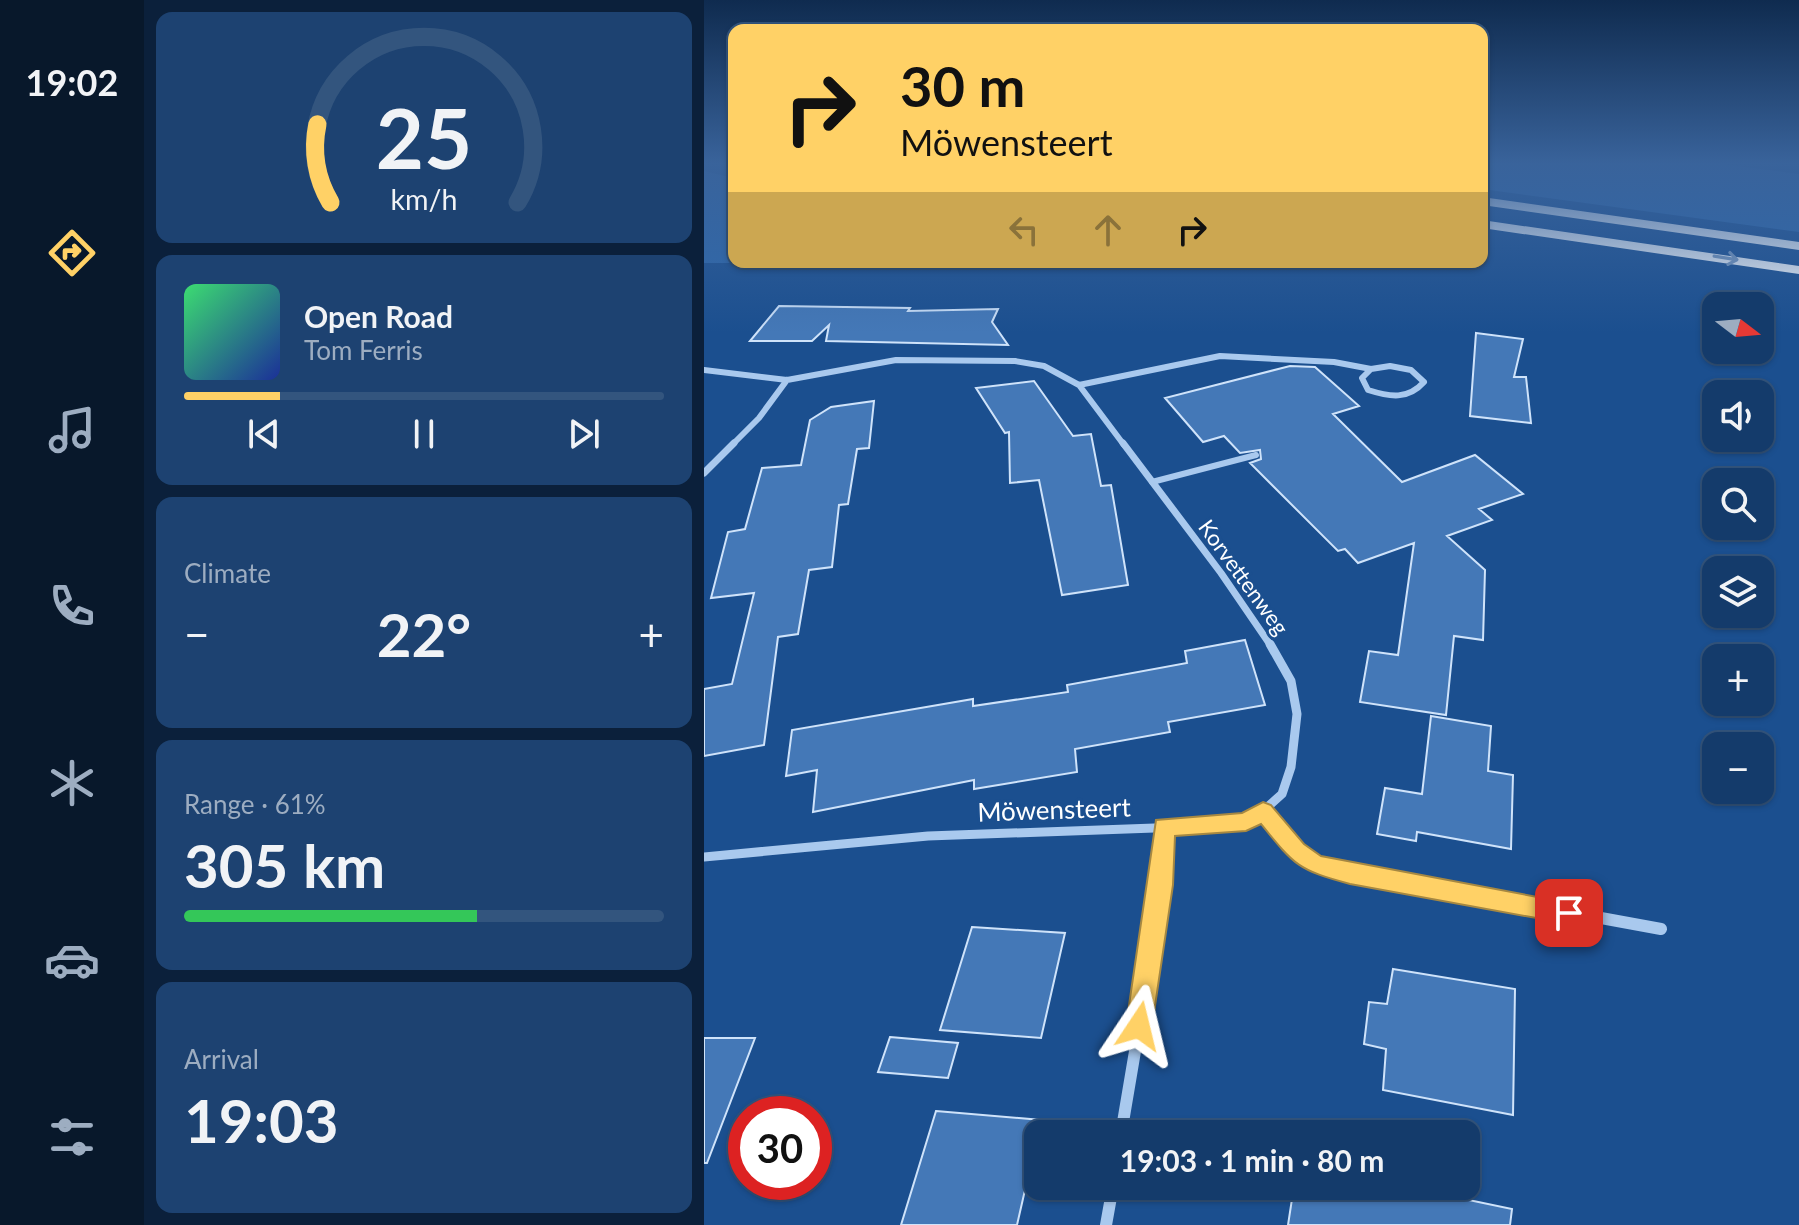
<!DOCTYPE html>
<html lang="en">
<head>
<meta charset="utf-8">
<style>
	:root { --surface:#143b6b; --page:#1d4271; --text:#f1f3f6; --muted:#9dadc1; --line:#33557e; --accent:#ffd166 }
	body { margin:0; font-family:Lato,sans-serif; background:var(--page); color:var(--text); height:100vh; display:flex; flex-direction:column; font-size:30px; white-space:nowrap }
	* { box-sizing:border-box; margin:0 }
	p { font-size:26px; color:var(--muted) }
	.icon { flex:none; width:44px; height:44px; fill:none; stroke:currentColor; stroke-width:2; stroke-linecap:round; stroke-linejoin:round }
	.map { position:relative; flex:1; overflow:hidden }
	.drawer { display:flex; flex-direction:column; gap:12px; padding:12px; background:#0b203b; width:560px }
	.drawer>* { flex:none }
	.hud { position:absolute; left:24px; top:24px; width:760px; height:244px; border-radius:16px; box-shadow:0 2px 6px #0004,0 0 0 2px var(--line); background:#ffd166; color:#111; overflow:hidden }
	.needle { width:52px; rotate:106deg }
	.controls { position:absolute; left:998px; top:292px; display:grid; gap:16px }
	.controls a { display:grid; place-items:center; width:72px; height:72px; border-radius:16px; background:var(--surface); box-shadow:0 2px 6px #0004,0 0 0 2px var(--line); font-size:40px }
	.speed { position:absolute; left:24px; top:1096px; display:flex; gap:16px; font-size:40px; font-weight:700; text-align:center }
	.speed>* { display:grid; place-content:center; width:104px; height:104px; border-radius:50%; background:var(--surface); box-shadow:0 2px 6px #0004,0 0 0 2px var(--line); line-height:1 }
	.speed .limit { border:12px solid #d22; background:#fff; color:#111 }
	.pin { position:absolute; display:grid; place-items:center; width:68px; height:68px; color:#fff; margin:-34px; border-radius:16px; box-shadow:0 4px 12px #0006 }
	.me { position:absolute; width:88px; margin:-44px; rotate:10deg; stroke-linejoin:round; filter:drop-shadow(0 0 6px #0008) }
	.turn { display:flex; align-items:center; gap:28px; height:168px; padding:0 40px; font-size:36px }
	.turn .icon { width:104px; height:104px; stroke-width:2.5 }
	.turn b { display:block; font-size:56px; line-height:68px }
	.lanes { display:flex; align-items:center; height:76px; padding:0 40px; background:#0003; justify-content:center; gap:40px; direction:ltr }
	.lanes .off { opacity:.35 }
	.big { font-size:60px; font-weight:700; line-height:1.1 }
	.drawer .tile { flex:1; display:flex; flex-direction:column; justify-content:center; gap:12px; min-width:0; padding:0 28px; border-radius:16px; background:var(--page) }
	.drawer .dial { align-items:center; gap:0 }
	.dial svg { height:208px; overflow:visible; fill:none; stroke:var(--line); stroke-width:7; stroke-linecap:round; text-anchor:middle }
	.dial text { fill:var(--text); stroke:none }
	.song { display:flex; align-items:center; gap:24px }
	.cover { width:96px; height:96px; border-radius:12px; background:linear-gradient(135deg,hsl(140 70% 55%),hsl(230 70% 35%)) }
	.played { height:8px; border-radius:4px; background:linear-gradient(90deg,var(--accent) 20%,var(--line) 20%) }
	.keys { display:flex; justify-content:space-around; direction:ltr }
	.heat { display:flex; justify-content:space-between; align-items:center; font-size:44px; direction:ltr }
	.charge { height:12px; border-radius:6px; background:linear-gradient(90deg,#34c759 61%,var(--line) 0) }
	.trip { position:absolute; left:320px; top:1120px; width:456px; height:80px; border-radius:16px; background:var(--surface); box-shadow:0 2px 6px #0004,0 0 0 2px var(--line); font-weight:700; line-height:80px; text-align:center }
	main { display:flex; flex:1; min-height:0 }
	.tabs { display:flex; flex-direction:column; width:144px; justify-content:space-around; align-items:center; background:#08182b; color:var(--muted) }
	.tabs .icon { width:56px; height:56px }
	.tabs .selected { color:var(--accent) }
	.tabs b { font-size:36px; color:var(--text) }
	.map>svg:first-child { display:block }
	.green { fill:#2e69ad }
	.building { fill:#4478b7; stroke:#cfe3fa; stroke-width:2 }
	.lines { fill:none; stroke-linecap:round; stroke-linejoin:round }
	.service { stroke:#a9c9ee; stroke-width:6 }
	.minor-far3 { stroke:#a9c9ee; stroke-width:6 }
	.minor-far2 { stroke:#a9c9ee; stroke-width:7 }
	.minor-far1 { stroke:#a9c9ee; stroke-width:9 }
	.minor { stroke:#a9c9ee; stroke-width:12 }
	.motorway { fill:#fff; fill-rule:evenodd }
	.oneway { stroke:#829ec1 }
	.route { fill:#ffd166; stroke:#a68842; stroke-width:2 }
	.labels { text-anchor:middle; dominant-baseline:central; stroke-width:6; stroke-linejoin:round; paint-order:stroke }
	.street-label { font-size:22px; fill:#fff; stroke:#1b4f8f }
	.near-street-label { font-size:26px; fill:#fff; stroke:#1b4f8f }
</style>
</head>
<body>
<main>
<nav class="tabs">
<b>19:02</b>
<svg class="icon selected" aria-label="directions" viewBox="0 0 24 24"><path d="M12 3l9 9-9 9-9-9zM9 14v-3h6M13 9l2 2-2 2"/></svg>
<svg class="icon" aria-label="music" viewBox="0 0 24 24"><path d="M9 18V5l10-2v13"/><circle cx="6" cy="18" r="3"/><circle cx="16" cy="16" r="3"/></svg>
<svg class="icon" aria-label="phone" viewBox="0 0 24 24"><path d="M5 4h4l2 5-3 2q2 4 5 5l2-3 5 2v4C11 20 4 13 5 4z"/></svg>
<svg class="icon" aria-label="climate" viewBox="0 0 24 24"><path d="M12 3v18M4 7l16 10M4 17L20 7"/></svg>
<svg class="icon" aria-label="car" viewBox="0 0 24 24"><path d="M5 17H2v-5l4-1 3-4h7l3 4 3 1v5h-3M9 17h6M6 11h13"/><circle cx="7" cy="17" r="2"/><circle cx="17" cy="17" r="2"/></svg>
<svg class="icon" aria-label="filters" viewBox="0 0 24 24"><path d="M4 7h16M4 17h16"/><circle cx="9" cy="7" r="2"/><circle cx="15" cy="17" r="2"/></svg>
</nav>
<section class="drawer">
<div class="tile dial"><svg viewBox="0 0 100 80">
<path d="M14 69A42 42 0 1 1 86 69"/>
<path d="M14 69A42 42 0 0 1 9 39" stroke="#ffd166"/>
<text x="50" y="56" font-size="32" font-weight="700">25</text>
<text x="50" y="72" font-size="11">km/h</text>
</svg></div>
<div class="tile">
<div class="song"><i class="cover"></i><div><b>Open Road</b><p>Tom Ferris</p></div></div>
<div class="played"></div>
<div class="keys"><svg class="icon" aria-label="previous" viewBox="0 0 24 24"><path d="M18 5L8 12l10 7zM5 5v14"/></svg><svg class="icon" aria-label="pause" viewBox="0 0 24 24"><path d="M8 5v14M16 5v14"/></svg><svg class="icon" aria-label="next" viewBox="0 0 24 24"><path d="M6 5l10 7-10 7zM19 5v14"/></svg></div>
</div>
<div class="tile"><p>Climate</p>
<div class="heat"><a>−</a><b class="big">22°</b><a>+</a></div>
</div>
<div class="tile"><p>Range · 61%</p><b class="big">305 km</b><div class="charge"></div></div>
<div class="tile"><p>Arrival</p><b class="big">19:03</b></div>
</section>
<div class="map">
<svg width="1095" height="1225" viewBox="0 0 1095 1225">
	<rect width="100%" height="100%" fill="#1b4f8f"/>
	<path class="green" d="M 778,162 L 1002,162 L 1095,174 L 1095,232 L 778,189 Z
		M 0,171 L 30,178 L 30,262 L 532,262 L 0,263 Z"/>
	<path class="building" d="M 75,306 L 206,308 L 204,311 L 294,309 L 288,322 L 304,345 L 122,341 L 125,325 L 108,341 L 46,341 Z
		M 772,333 L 819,339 L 810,377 L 822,377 L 827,423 L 766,416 Z
		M 586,366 L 611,367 L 655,406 L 629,414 L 698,482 L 771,455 L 819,494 L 775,509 L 788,520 L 743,536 L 781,570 L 779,640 L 750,636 L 742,715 L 656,702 L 665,651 L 694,655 L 710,543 L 654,563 L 641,549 L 634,551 L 546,463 L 557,459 L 556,450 L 536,453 L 520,436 L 499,442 L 461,398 Z
		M 330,381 L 369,436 L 387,434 L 397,486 L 407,485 L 424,585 L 358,595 L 335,480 L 306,483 L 305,432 L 301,433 L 272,388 Z
		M 170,401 L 165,448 L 153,449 L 144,504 L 135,505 L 128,567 L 105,570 L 94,634 L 74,637 L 60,745 L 0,756 L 0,689 L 28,684 L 50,593 L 7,598 L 24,532 L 41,529 L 58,468 L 97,465 L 106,420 L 127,407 Z
		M 541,640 L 561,705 L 464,722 L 466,732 L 371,749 L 373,772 L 270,789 L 270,780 L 109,812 L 113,770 L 82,776 L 88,730 L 269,699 L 269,706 L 364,692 L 363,685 L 483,663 L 481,651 Z
		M 727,716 L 787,726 L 784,771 L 809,775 L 807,849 L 713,832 L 712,841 L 673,834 L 681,788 L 718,794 Z
		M 268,927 L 361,933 L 337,1038 L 236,1030 Z
		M 689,969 L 811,989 L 809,1115 L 679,1090 L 682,1049 L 660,1044 L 665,1002 L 683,1004 Z
		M 186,1037 L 254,1043 L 244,1078 L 174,1072 Z
		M 0,1038 L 51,1038 L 3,1163 L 0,1163 Z
		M 232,1111 L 337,1120 L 313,1225 L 197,1225 Z
		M 590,1186 L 698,1186 L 808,1209 L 806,1225 L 584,1225 Z"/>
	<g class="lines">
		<path class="service" d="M 448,482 L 552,455"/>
		<path class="minor-far3" d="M 686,366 L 707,370 L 720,382 C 704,400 686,397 664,390 L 658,378 L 667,369 Z
			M 0,370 L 83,380 L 192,360 L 311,361 L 340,366 L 375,385 L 420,445
			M 375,385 L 516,356 L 630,362 L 667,369
			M 28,445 L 55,418 L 83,380"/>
		<path class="minor-far2" d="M 419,443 L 517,573 L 567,646
			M 0,473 L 30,443"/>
		<path class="minor-far1" d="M 559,811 L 578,794 L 587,767 L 593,714 L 587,681 L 566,644
			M 0,857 L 224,836 L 506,826 L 537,822 L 559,811 L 592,851 L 618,867 L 805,901
			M 453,901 L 460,827"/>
		<path class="minor" d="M 794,899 L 957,929
			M 417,1134 L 449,945 L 453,899
			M 402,1225 L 409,1186"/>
		<path class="motorway" d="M 778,197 L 1095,242 L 1095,250 L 778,205 Z
			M 778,220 L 1095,266 L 1095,274 L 778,228 Z"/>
	</g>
	<defs><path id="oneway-shaft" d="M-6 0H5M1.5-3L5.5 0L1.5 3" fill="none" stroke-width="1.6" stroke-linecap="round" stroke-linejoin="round" transform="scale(2)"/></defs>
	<use class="oneway" href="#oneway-shaft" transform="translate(1022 258) rotate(9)"/>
	<linearGradient id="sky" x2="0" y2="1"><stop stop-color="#0f2b4f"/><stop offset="0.49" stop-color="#39639b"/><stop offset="1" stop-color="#39639b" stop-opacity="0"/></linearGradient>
	<rect width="1095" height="333" fill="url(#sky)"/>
	<path class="route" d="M 559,802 L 567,805 L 600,844 L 617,856 L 865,903 L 874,906 L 877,913 L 874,921 L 865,924 L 646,884 C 594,870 591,866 557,824 L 542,831 L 471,836 L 469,885 L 448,1026 L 445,1035 L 435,1039 L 426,1035 L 422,1026 L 452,820 L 538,813 Z"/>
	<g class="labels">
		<g class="street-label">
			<text transform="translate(540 577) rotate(54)">Korvettenweg</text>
		</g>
		<g class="near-street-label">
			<text transform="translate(350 809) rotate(-2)">Möwensteert</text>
		</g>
	</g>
</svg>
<div class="controls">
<a><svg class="needle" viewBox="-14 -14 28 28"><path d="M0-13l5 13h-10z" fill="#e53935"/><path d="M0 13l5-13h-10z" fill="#9dadc1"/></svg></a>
<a><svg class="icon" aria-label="sound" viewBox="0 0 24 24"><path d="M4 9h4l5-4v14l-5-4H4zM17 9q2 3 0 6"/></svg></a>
<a><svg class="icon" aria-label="search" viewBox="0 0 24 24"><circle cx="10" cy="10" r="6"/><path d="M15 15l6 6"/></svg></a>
<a><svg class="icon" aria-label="layers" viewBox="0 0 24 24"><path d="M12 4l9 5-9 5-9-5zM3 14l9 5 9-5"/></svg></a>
<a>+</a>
<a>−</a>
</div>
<div class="speed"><div class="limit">30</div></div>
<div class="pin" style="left:865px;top:913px;background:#d93025"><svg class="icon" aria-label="arrive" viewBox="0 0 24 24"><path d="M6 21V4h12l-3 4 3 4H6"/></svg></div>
<svg class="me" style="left:435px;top:1026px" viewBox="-20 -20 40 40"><path d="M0-17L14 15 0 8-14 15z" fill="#ffd166" stroke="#fff" stroke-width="4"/></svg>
<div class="trip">19:03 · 1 min · 80 m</div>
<div class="hud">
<div class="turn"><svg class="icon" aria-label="right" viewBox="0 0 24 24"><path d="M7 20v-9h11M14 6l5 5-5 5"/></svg><div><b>30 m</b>Möwensteert</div></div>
<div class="lanes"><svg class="icon off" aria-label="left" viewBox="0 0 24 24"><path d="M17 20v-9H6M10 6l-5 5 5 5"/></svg><svg class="icon off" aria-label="ahead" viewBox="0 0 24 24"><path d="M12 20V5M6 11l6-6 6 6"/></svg><svg class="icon" aria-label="right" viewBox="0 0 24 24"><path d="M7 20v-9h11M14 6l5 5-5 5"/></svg></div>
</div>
</div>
</main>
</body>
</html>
